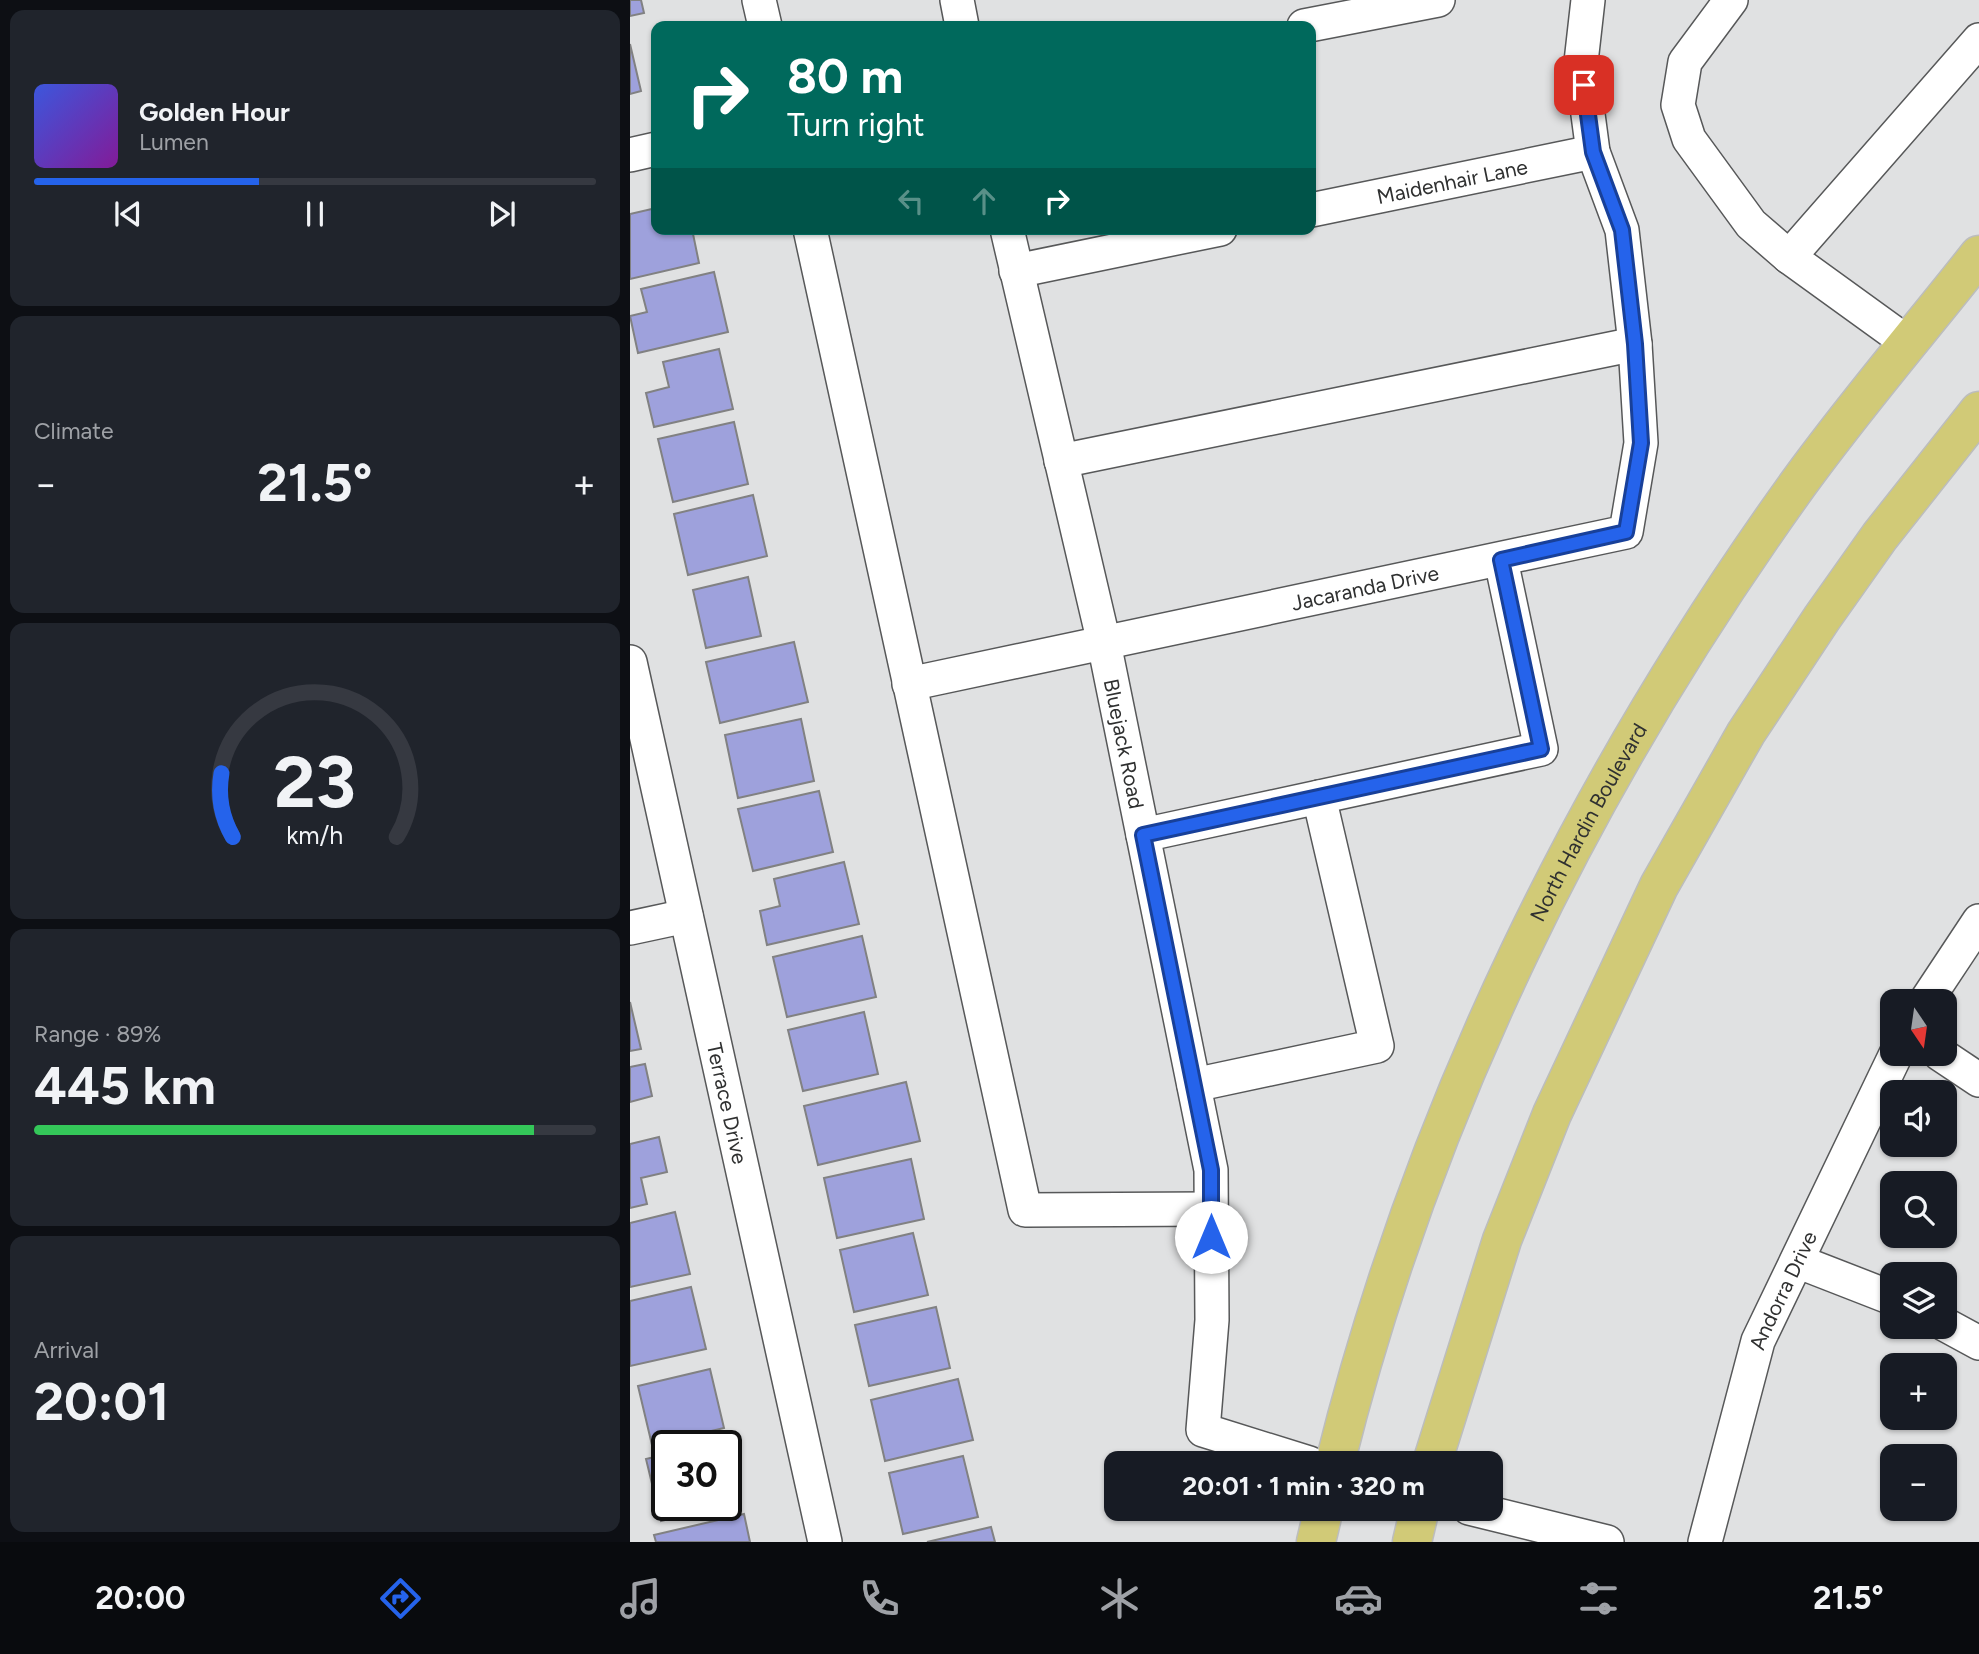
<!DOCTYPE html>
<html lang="en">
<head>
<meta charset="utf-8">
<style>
	:root { --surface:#171b24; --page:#20242c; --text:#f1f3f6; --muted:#9ea1a6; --line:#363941; --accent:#2563eb }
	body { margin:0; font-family:Figtree,sans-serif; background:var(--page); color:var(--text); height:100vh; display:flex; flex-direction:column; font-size:26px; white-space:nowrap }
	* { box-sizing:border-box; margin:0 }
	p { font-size:23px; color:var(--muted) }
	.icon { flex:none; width:38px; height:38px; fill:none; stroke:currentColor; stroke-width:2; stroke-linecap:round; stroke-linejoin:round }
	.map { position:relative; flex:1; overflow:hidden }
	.details { display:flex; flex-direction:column; gap:10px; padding:10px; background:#0d0f14; width:630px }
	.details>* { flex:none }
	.top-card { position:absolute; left:21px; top:21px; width:665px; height:214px; border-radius:14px; box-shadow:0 2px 5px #0004; background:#00695c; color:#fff; overflow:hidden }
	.needle { width:46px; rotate:167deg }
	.tools { position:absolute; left:1250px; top:989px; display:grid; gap:14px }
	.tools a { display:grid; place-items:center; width:77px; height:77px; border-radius:14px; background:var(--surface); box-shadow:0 2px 5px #0004; font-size:35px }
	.speed { position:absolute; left:21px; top:1430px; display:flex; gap:14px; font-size:35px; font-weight:700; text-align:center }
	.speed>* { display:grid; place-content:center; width:91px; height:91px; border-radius:50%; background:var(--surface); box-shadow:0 2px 5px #0004; line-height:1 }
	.speed .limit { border:4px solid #111; border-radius:10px; background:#fff; color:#111 }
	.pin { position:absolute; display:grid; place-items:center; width:60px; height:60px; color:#fff; margin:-30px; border-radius:14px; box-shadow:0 4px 10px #0006 }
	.me { position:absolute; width:77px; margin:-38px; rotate:0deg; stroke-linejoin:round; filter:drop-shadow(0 0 5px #0008) }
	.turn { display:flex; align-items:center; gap:24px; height:147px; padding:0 21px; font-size:32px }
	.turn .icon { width:91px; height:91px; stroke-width:2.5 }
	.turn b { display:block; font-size:49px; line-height:60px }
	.lanes { display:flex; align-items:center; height:66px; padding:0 21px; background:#0003; justify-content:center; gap:35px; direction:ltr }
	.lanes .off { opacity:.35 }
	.big { font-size:52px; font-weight:700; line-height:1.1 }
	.details .widget { flex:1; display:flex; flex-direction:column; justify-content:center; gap:10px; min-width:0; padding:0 24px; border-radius:14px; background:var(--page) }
	.details .dial { align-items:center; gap:0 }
	.dial svg { height:182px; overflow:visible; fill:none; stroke:var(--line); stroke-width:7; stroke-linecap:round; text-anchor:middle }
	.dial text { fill:var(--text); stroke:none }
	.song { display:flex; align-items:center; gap:21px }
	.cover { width:84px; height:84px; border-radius:10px; background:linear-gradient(135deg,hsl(230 70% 55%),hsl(290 70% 35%)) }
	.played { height:7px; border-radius:4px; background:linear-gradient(90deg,var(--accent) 40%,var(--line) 40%) }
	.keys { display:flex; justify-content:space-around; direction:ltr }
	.heat { display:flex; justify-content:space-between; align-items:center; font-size:38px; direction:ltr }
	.charge { height:10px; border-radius:5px; background:linear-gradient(90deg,#34c759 89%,var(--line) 0) }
	.trip { position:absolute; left:474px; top:1451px; width:399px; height:70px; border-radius:14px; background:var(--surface); box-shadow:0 2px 5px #0004; font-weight:700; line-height:70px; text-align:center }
	.menu { display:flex; height:112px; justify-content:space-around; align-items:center; background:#090b0e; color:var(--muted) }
	.menu .icon { width:49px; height:49px }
	.menu .active { color:var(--accent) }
	.menu b { font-size:32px; color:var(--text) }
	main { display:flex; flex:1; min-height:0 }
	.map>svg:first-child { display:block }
	.building { fill:#9ea1dc; stroke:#818182; stroke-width:2 }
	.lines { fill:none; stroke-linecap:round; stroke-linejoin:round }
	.minor-casing { stroke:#575859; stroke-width:36 }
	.major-casing { stroke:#bcbdbd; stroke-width:41 }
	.minor { stroke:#fff; stroke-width:33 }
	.major { stroke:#d1ca77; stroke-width:38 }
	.route-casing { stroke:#184099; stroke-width:18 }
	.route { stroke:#2563eb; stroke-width:12 }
	.labels { text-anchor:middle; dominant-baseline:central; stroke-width:6; stroke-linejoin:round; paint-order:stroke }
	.street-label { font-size:21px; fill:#2f3030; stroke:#e0e1e2 }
</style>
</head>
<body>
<main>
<section class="details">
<div class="widget">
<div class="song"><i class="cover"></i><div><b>Golden Hour</b><p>Lumen</p></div></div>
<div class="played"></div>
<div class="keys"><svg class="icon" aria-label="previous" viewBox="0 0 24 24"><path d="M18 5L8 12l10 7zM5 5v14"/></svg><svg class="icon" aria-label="pause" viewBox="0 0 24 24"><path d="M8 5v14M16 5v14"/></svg><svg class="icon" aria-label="next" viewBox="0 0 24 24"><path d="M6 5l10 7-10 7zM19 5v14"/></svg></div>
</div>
<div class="widget"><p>Climate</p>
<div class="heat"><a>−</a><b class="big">21.5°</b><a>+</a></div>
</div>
<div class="widget dial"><svg viewBox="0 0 100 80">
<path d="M14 69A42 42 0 1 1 86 69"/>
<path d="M14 69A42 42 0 0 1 9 41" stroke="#2563eb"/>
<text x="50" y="56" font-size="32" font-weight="700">23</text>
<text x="50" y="72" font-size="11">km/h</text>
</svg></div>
<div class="widget"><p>Range · 89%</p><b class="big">445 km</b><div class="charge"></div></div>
<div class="widget"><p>Arrival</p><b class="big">20:01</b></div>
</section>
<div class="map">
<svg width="1349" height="1542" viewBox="0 0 1349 1542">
	<rect width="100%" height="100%" fill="#e0e1e2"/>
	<path class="building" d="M 0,0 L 11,0 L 14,13 L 0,16 Z
		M 0,44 L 11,91 L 0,94 Z
		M 26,208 L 26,229 L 62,229 L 69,263 L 0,279 L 0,214 Z
		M 84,272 L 98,332 L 8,353 L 0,316 L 17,312 L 11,289 Z
		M 89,349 L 103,409 L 24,427 L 16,393 L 39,387 L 33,362 Z
		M 104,422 L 118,484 L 43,502 L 28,439 Z
		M 123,495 L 137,556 L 58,575 L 44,514 Z
		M 118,577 L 131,636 L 76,648 L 63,590 Z
		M 164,642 L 178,702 L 90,723 L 76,662 Z
		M 171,719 L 184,781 L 108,798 L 95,735 Z
		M 189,791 L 203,852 L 123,871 L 108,809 Z
		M 214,862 L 229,924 L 137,945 L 130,911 L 150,906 L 144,879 Z
		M 232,936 L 246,997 L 157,1017 L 143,957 Z
		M 0,1002 L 11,1049 L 0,1051 Z
		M 234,1012 L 248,1074 L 173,1091 L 158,1030 Z
		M 15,1064 L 22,1096 L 0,1102 L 0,1067 Z
		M 276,1082 L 290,1141 L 188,1165 L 174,1106 Z
		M 29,1137 L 37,1172 L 11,1178 L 17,1204 L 0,1208 L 0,1144 Z
		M 281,1159 L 294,1219 L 207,1238 L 194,1178 Z
		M 45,1212 L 60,1274 L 0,1287 L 0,1223 Z
		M 283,1233 L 298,1295 L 224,1312 L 210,1250 Z
		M 61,1287 L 76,1349 L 0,1366 L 0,1301 Z
		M 306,1307 L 320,1368 L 239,1386 L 225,1325 Z
		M 80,1369 L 94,1428 L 22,1445 L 8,1386 Z
		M 328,1379 L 343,1440 L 255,1461 L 241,1400 Z
		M 99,1440 L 107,1476 L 96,1478 L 96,1446 L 76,1446 Z
		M 37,1454 L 37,1505 L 88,1505 L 88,1507 L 31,1521 L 16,1459 Z
		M 333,1456 L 348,1517 L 273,1534 L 259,1473 Z
		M 114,1514 L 120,1542 L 26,1542 L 24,1535 Z
		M 361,1527 L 365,1542 L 297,1542 Z"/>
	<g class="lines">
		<g class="minor-casing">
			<g id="minor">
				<path d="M 129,0 L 135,26"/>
				<path d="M 327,0 L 332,26"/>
				<path d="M 1101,0 L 1055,62 L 1048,105 L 1059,139 L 1121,224 L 1159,257"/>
				<path d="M 674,26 L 808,0"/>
				<path d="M 0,155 L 26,149"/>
				<path id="s1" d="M 681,210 L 963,152"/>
				<path d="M 180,229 L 395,1210 L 581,1209"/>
				<path id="s2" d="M 377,229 L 474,643 L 581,1170 L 582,1320 L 573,1430 L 679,1463"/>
				<path d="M 386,271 L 590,229"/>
				<path d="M 1278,343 L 1159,257 L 1349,40"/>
				<path d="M 431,461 L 1005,344"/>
				<path id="s3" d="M 0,662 L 195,1542"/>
				<path id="s4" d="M 279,684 L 996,532 L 1011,443 L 1005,344 L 992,230 L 963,152 L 951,62 L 958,0"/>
				<path d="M 513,835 L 911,749 L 871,560"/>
				<path d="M 0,928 L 56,916"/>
				<path d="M 1296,1001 L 1349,921"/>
				<path d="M 1310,1054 L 1349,1080"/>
				<path d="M 564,1085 L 747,1046 L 689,797"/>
				<path d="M 1167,1261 L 1262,1298"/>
				<path d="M 1314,1324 L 1349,1343"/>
				<path d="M 839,1508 L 977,1542"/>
				<path id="s5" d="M 1075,1542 L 1128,1341 L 1266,1054"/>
			</g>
		</g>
		<g class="major-casing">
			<g id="major">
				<path id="s6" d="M 705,1463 C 793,1109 956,779 1168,484 C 1225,405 1289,331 1349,255"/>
				<path d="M 802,1463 L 872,1240 L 922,1114 L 1029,886 L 1116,733 L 1192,618 L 1250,536 L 1349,411"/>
				<path d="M 686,1542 L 694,1508"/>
				<path d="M 782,1542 L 790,1508"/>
			</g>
		</g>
		<use href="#minor" class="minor"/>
		<use href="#major" class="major"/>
	</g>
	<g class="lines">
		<g class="route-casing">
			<path id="route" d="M 581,1237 L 581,1170 L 513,835 L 911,749 L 871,560 L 996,532 L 1011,443 L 1005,344 L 992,230 L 963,152 L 954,85"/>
		</g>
		<use href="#route" class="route"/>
	</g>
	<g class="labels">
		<g class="street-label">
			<text stroke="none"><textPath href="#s1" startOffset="144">Maidenhair Lane</textPath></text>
			<text stroke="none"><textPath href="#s4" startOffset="466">Jacaranda Drive</textPath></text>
			<text stroke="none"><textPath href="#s2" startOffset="528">Bluejack Road</textPath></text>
			<text stroke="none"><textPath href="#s6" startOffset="691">North Hardin Boulevard</textPath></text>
			<text stroke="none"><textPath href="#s3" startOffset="452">Terrace Drive</textPath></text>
			<text stroke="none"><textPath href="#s5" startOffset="264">Andorra Drive</textPath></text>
		</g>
	</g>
</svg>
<div class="tools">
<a><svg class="needle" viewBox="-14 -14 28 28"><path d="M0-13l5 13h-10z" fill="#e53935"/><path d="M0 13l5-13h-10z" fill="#9ea1a6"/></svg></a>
<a><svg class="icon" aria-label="sound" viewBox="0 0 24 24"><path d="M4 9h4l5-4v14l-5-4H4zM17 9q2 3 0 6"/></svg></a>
<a><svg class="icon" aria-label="search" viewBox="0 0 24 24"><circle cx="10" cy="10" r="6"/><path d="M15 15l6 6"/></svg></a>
<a><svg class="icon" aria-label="layers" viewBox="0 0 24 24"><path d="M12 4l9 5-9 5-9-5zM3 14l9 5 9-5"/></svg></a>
<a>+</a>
<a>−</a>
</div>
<div class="speed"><div class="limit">30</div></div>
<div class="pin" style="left:954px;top:85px;background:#d93025"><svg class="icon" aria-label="arrive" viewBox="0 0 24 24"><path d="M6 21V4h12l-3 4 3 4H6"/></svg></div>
<svg class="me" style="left:581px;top:1237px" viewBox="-20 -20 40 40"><circle r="19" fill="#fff"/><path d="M0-13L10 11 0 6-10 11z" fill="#2563eb"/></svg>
<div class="trip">20:01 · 1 min · 320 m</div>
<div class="top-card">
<div class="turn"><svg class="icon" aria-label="right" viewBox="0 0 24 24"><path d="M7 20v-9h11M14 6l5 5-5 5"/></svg><div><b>80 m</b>Turn right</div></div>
<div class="lanes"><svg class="icon off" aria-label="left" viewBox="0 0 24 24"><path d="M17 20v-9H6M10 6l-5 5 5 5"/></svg><svg class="icon off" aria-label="ahead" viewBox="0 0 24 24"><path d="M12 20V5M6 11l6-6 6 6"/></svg><svg class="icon" aria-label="right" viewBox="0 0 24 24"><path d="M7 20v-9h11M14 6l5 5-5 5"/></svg></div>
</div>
</div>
</main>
<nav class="menu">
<b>20:00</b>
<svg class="icon active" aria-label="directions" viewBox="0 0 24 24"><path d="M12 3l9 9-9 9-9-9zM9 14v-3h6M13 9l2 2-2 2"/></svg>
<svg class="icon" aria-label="music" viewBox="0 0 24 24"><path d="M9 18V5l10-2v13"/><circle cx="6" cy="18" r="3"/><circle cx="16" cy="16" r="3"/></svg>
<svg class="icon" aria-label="phone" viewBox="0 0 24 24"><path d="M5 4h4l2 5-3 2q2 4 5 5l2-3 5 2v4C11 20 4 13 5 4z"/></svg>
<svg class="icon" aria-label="climate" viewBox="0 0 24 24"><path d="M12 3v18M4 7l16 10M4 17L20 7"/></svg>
<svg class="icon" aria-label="car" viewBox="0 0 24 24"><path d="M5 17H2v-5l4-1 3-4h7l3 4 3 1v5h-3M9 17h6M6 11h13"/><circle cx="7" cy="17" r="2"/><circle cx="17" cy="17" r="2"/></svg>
<svg class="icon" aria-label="filters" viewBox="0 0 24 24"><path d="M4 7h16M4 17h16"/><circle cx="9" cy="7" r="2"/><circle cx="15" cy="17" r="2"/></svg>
<b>21.5°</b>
</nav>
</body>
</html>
